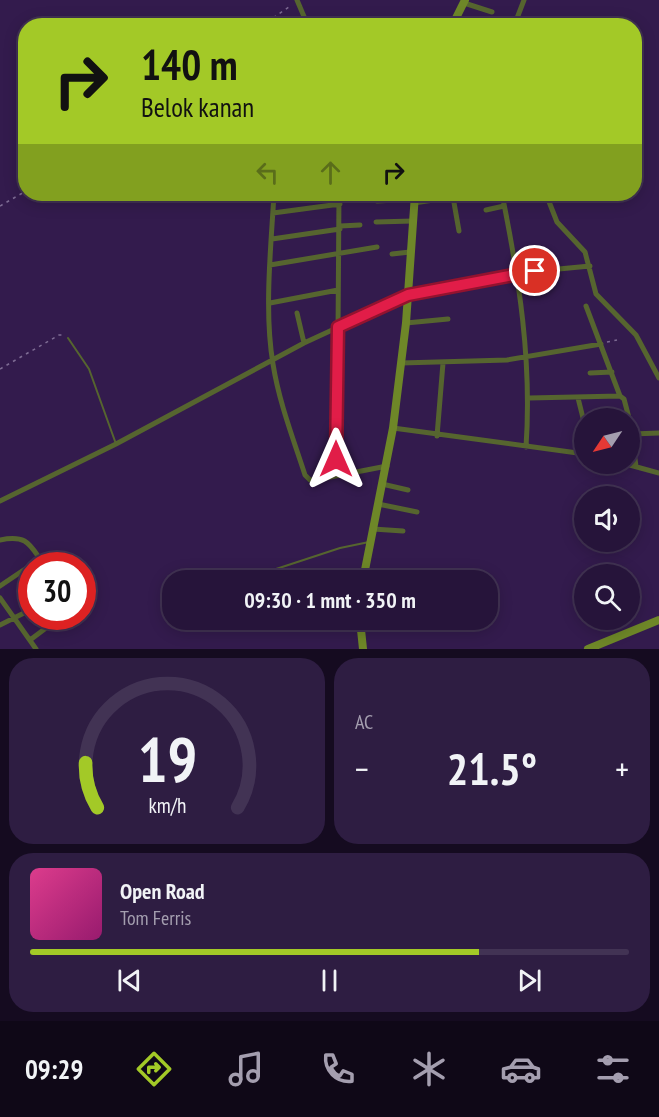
<!DOCTYPE html>
<html lang="id">
<head>
<meta charset="utf-8">
<style>
	:root { --surface:#26143a; --page:#2e1d42; --text:#f1f3f6; --muted:#a49eaf; --line:#423354; --accent:#a3c927 }
	body { margin:0; font-family:"PT Sans Narrow",sans-serif; background:var(--page); color:var(--text); height:100vh; display:flex; flex-direction:column; font-size:22px; white-space:nowrap }
	* { box-sizing:border-box; margin:0 }
	p { font-size:20px; color:var(--muted) }
	.icon { flex:none; width:33px; height:33px; fill:none; stroke:currentColor; stroke-width:2; stroke-linecap:round; stroke-linejoin:round }
	.map { position:relative; height:649px; overflow:hidden }
	.side { display:flex; flex-direction:column; gap:9px; padding:9px; background:#150b20; flex:1 }
	.side>* { flex:none }
	.top-card { position:absolute; left:18px; top:18px; width:624px; height:183px; border-radius:24px; box-shadow:0 3px 15px #0003,0 0 0 2px var(--line); background:#a3c927; color:#111; overflow:hidden }
	.needle { width:39px; rotate:235deg }
	.controls { position:absolute; left:574px; top:408px; display:grid; gap:12px }
	.controls a { display:grid; place-items:center; width:66px; height:66px; border-radius:50%; background:var(--surface); box-shadow:0 3px 15px #0003,0 0 0 2px var(--line); font-size:30px }
	.speed { position:absolute; left:18px; top:552px; display:flex; gap:12px; font-size:30px; font-weight:700; text-align:center }
	.speed>* { display:grid; place-content:center; width:78px; height:78px; border-radius:50%; background:var(--surface); box-shadow:0 3px 15px #0003,0 0 0 2px var(--line); line-height:1 }
	.speed .limit { border:9px solid #d22; background:#fff; color:#111 }
	.pin { position:absolute; display:grid; place-items:center; width:51px; height:51px; color:#fff; margin:-26px; border:3px solid #fff; border-radius:50%; box-shadow:0 2px 6px #0007 }
	.me { position:absolute; width:66px; margin:-33px; rotate:0deg; stroke-linejoin:round; filter:drop-shadow(0 0 4px #0008) }
	.turn { display:flex; align-items:center; gap:21px; height:126px; padding:0 24px; font-size:27px }
	.turn .icon { width:78px; height:78px; stroke-width:2.5 }
	.turn b { display:block; font-size:42px; line-height:51px }
	.lanes { display:flex; align-items:center; height:57px; padding:0 24px; background:#0003; justify-content:center; gap:30px; direction:ltr }
	.lanes .off { opacity:.35 }
	.big { font-size:45px; font-weight:800; line-height:1.1 }
	.side .widget { flex:1; display:flex; flex-direction:column; justify-content:center; gap:9px; min-width:0; padding:0 21px; border-radius:24px; background:var(--page) }
	.side .dial { align-items:center; gap:0 }
	.dial svg { height:156px; overflow:visible; fill:none; stroke:var(--line); stroke-width:7; stroke-linecap:round; text-anchor:middle }
	.dial text { fill:var(--text); stroke:none }
	.song { display:flex; align-items:center; gap:18px }
	.cover { width:72px; height:72px; border-radius:9px; background:linear-gradient(135deg,hsl(330 70% 55%),hsl(320 70% 35%)) }
	.played { height:6px; border-radius:3px; background:linear-gradient(90deg,var(--accent) 75%,var(--line) 75%) }
	.keys { display:flex; justify-content:space-around; direction:ltr }
	.heat { display:flex; justify-content:space-between; align-items:center; font-size:33px; direction:ltr }
	.side .tiles { flex:1; display:grid; gap:9px; grid-template-columns:1fr 1fr }
	.widget:last-child { grid-column:span 2 }
	.trip { position:absolute; left:162px; top:570px; width:336px; height:60px; border-radius:24px; background:var(--surface); box-shadow:0 3px 15px #0003,0 0 0 2px var(--line); font-weight:800; line-height:60px; text-align:center }
	.tab-bar { display:flex; height:96px; justify-content:space-around; align-items:center; background:#0f0817; color:var(--muted) }
	.tab-bar .icon { width:42px; height:42px }
	.tab-bar .selected { color:var(--accent) }
	.tab-bar b { font-size:27px; color:var(--text) }
	.map>svg:first-child { display:block }
	.lines { fill:none; stroke-linecap:round; stroke-linejoin:round }
	.path { stroke:#7d6b93; stroke-width:1.5; stroke-dasharray:3 4.5; stroke-linecap:butt }
	.lane { stroke:#56652f; stroke-width:2 }
	.street { stroke:#56652f; stroke-width:5 }
	.secondary { stroke:#6e8728; stroke-width:8 }
	.route-casing { stroke:#92132f; stroke-width:15 }
	.route { stroke:#e11d48; stroke-width:10 }
</style>
</head>
<body>
<div class="map">
<svg width="659" height="649" viewBox="0 0 659 649">
	<rect width="100%" height="100%" fill="#331b4d"/>
	<g class="lines">
		<path class="path" d="M 261,26 L 292,5
			M 0,206 L 26,191
			M 607,342 L 617,340
			M 0,369 L 59,335 L 65,335
			M 239,580 L 266,572
			M 171,603 L 172,602"/>
		<path class="lane" d="M 68,338 L 89,369 L 116,444
			M 270,571 L 340,548 L 369,542"/>
		<path class="street" d="M 297,0 L 308,26
			M 464,3 L 492,12
			M 514,26 L 524,0
			M 274,194 C 271,247 264,311 273,364 C 279,402 293,438 305,475 L 310,480 L 315,480 L 387,466
			M 502,194 C 519,278 532,361 526,447
			M 546,194 L 557,222 L 585,252 L 596,294 L 636,335 L 659,378
			M 377,201 L 415,199
			M 414,203 L 453,197 L 459,231
			M 486,210 L 504,206
			M 273,213 L 340,204
			M 376,222 L 413,221
			M 340,226 L 360,225
			M 272,239 L 340,229
			M 392,254 L 410,252
			M 270,265 L 377,247
			M 270,303 L 338,290
			M 586,306 L 620,396
			M 297,313 L 304,343
			M 406,323 L 448,319
			M 401,363 L 507,360 L 601,344
			M 590,373 L 612,372
			M 529,398 L 620,396 L 624,399 L 629,418
			M 578,398 L 585,426
			M 630,425 L 636,466
			M 393,428 L 585,454
			M 632,434 L 659,433
			M 437,436 L 443,363
			M 626,464 L 659,473
			M 337,474 L 339,194
			M 382,484 L 408,490
			M 0,501 L 116,444 L 304,343 L 408,295 L 517,273 L 590,266
			M 378,504 L 417,512
			M 373,529 L 403,531
			M 0,540 C 29,534 30,546 45,566
			M 0,586 L 40,559
			M 0,598 L 36,649
			M 0,625 L 32,609
			M 30,640 L 62,616"/>
		<path class="secondary" d="M 452,26 L 465,0
			M 363,580 L 393,428 L 406,323 L 415,194
			M 360,620 L 363,649
			M 588,649 L 659,620"/>
	</g>
	<g class="lines">
		<g class="route-casing">
			<path id="route" d="M 336,459 L 338,327 L 408,295 L 535,271"/>
		</g>
		<use href="#route" class="route"/>
	</g>
</svg>
<div class="controls">
<a><svg class="needle" viewBox="-14 -14 28 28"><path d="M0-13l5 13h-10z" fill="#e53935"/><path d="M0 13l5-13h-10z" fill="#a49eaf"/></svg></a>
<a><svg class="icon" aria-label="sound" viewBox="0 0 24 24"><path d="M4 9h4l5-4v14l-5-4H4zM17 9q2 3 0 6"/></svg></a>
<a><svg class="icon" aria-label="search" viewBox="0 0 24 24"><circle cx="10" cy="10" r="6"/><path d="M15 15l6 6"/></svg></a>
</div>
<div class="speed"><div class="limit">30</div></div>
<div class="pin" style="left:535px;top:271px;background:#d93025"><svg class="icon" aria-label="arrive" viewBox="0 0 24 24"><path d="M6 21V4h12l-3 4 3 4H6"/></svg></div>
<svg class="me" style="left:336px;top:459px" viewBox="-20 -20 40 40"><path d="M0-17L14 15 0 8-14 15z" fill="#e11d48" stroke="#fff" stroke-width="4"/></svg>
<div class="trip">09:30 · 1 mnt · 350 m</div>
<div class="top-card">
<div class="turn"><svg class="icon" aria-label="right" viewBox="0 0 24 24"><path d="M7 20v-9h11M14 6l5 5-5 5"/></svg><div><b>140 m</b>Belok kanan</div></div>
<div class="lanes"><svg class="icon off" aria-label="left" viewBox="0 0 24 24"><path d="M17 20v-9H6M10 6l-5 5 5 5"/></svg><svg class="icon off" aria-label="ahead" viewBox="0 0 24 24"><path d="M12 20V5M6 11l6-6 6 6"/></svg><svg class="icon" aria-label="right" viewBox="0 0 24 24"><path d="M7 20v-9h11M14 6l5 5-5 5"/></svg></div>
</div>
</div>
<section class="side">
<div class="tiles">
<div class="widget dial"><svg viewBox="0 0 100 80">
<path d="M14 69A42 42 0 1 1 86 69"/>
<path d="M14 69A42 42 0 0 1 8 46" stroke="#a3c927"/>
<text x="50" y="56" font-size="32" font-weight="700">19</text>
<text x="50" y="72" font-size="11">km/h</text>
</svg></div>
<div class="widget"><p>AC</p>
<div class="heat"><a>−</a><b class="big">21.5°</b><a>+</a></div>
</div>
<div class="widget">
<div class="song"><i class="cover"></i><div><b>Open Road</b><p>Tom Ferris</p></div></div>
<div class="played"></div>
<div class="keys"><svg class="icon" aria-label="previous" viewBox="0 0 24 24"><path d="M18 5L8 12l10 7zM5 5v14"/></svg><svg class="icon" aria-label="pause" viewBox="0 0 24 24"><path d="M8 5v14M16 5v14"/></svg><svg class="icon" aria-label="next" viewBox="0 0 24 24"><path d="M6 5l10 7-10 7zM19 5v14"/></svg></div>
</div>
</div>
</section>
<nav class="tab-bar">
<b>09:29</b>
<svg class="icon selected" aria-label="directions" viewBox="0 0 24 24"><path d="M12 3l9 9-9 9-9-9zM9 14v-3h6M13 9l2 2-2 2"/></svg>
<svg class="icon" aria-label="music" viewBox="0 0 24 24"><path d="M9 18V5l10-2v13"/><circle cx="6" cy="18" r="3"/><circle cx="16" cy="16" r="3"/></svg>
<svg class="icon" aria-label="phone" viewBox="0 0 24 24"><path d="M5 4h4l2 5-3 2q2 4 5 5l2-3 5 2v4C11 20 4 13 5 4z"/></svg>
<svg class="icon" aria-label="climate" viewBox="0 0 24 24"><path d="M12 3v18M4 7l16 10M4 17L20 7"/></svg>
<svg class="icon" aria-label="car" viewBox="0 0 24 24"><path d="M5 17H2v-5l4-1 3-4h7l3 4 3 1v5h-3M9 17h6M6 11h13"/><circle cx="7" cy="17" r="2"/><circle cx="17" cy="17" r="2"/></svg>
<svg class="icon" aria-label="filters" viewBox="0 0 24 24"><path d="M4 7h16M4 17h16"/><circle cx="9" cy="7" r="2"/><circle cx="15" cy="17" r="2"/></svg>
</nav>
</body>
</html>
